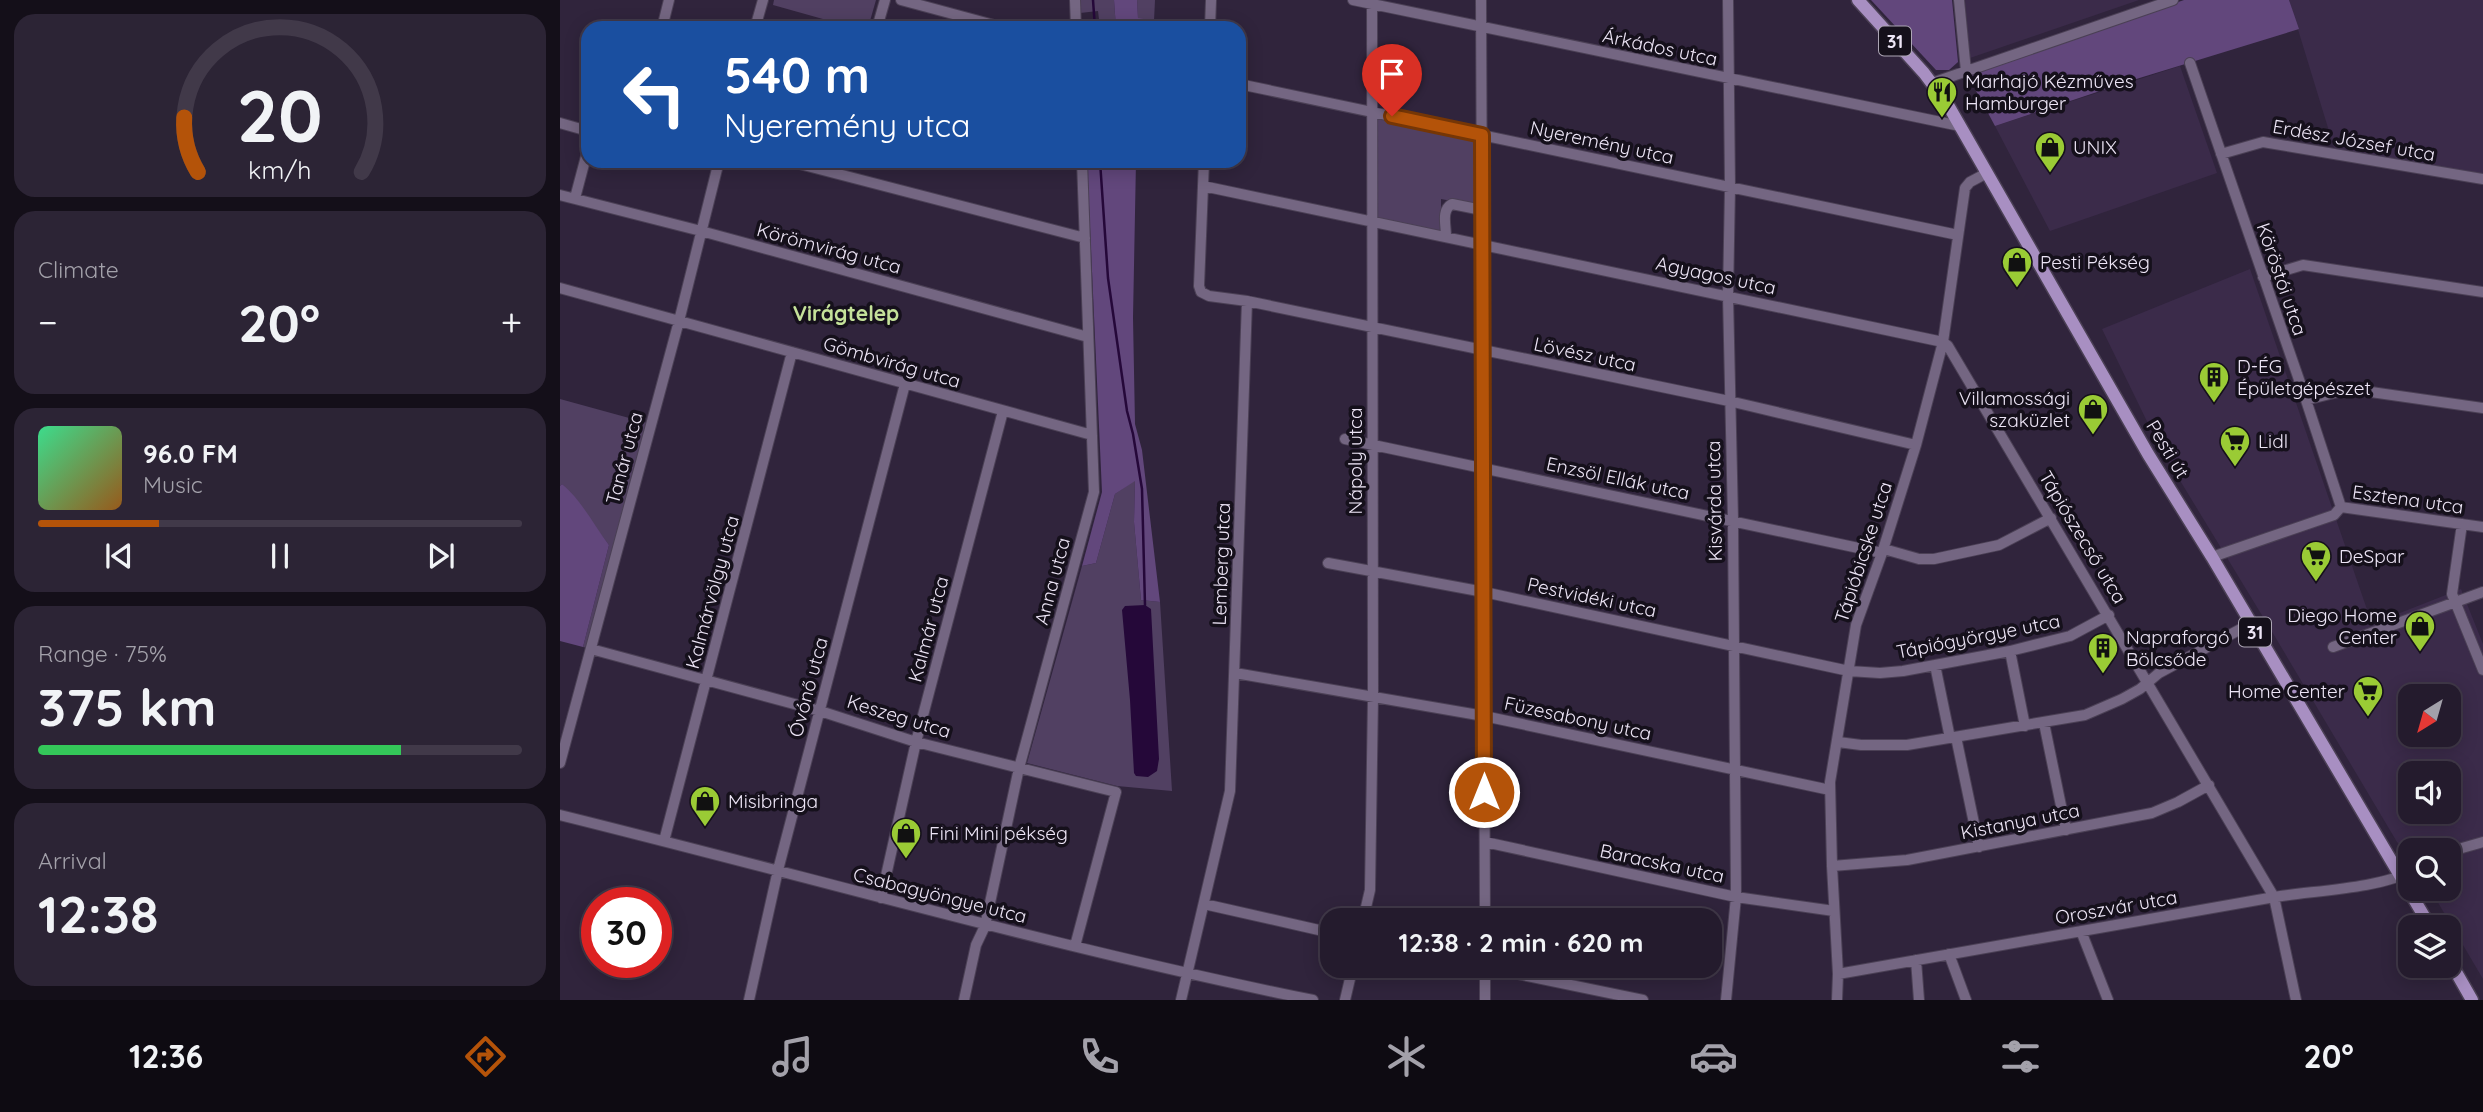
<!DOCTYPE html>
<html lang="en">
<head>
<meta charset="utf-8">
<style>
	:root { --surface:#241b2d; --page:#2c2435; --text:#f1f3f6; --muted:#a3a1aa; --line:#413949; --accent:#b45309 }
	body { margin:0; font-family:Quicksand,sans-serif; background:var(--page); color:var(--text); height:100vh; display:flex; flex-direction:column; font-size:26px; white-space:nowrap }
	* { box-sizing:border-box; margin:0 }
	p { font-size:23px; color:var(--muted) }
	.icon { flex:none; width:38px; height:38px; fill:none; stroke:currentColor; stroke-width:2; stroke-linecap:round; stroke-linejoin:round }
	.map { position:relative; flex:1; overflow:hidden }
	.drawer { display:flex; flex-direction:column; gap:14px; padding:14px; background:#140f19; width:560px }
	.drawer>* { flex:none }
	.hud { position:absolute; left:21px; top:21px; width:665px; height:147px; border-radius:21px; box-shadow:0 4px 18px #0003,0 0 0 2px var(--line); background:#1a4fa0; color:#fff; overflow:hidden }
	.needle { width:46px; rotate:217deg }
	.fabs { position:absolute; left:1838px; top:684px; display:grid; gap:14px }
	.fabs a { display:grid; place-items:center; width:63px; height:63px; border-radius:14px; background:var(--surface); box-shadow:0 4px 18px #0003,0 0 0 2px var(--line); font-size:35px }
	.speed { position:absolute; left:21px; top:887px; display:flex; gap:14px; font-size:35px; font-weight:700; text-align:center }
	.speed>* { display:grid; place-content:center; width:91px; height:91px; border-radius:50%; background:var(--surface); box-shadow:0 4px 18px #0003,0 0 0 2px var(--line); line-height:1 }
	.speed .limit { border:10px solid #d22; background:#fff; color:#111 }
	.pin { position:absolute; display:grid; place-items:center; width:60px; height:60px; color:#fff; margin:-72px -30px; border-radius:50% 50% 50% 0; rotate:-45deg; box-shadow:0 0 7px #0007 }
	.pin .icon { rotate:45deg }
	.me { position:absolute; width:77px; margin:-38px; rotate:0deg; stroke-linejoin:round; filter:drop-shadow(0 0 5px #0008) }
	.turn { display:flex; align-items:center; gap:24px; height:147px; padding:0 28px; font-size:32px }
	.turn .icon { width:91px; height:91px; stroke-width:2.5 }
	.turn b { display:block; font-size:49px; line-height:60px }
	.big { font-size:52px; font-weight:700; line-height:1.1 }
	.drawer .card { flex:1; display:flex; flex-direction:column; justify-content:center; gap:10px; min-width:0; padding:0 24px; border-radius:21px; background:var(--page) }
	.drawer .dial { align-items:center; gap:0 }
	.dial svg { height:182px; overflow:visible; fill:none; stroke:var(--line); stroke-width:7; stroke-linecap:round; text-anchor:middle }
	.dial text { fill:var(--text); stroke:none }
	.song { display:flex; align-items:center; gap:21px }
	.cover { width:84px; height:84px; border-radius:10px; background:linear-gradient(135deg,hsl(150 70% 55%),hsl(30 70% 35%)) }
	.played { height:7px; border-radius:4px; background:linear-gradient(90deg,var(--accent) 25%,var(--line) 25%) }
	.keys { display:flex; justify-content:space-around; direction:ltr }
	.heat { display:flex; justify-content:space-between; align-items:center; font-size:38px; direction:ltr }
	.charge { height:10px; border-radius:5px; background:linear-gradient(90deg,#34c759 75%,var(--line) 0) }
	.trip { position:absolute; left:760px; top:908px; width:402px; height:70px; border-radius:21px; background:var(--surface); box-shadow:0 4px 18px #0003,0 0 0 2px var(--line); font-weight:700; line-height:70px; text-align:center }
	.dock { display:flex; height:112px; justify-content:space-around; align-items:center; background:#0e0b12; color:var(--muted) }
	.dock .icon { width:49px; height:49px }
	.dock .current { color:var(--accent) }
	.dock b { font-size:32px; color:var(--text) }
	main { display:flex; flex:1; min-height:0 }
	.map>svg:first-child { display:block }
	.built { fill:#3b2b4a; fill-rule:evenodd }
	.green { fill:#514062 }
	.forest { fill:#62477c }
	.water { fill:#250839 }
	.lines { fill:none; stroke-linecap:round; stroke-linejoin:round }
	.stream { stroke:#250839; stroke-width:2.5 }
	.minor-casing { stroke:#4b4055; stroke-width:12 }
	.major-casing { stroke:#4b4055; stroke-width:15 }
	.minor { stroke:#746682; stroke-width:10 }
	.major { stroke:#a88fc2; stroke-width:12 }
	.route-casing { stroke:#753606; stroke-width:18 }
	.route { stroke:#b45309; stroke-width:12 }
	.labels { text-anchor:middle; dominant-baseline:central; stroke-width:7; stroke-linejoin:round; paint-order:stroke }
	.shield { fill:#15101b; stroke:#aca5b4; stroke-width:2 }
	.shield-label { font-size:18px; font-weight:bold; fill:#ede5f6 }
	.street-label { font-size:19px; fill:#ede5f6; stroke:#15101b }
	.poi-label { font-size:19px; fill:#ede5f6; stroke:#15101b; text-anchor:start }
	.neighbourhood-label { font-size:21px; font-weight:bold; fill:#c5e29a; stroke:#15101b }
</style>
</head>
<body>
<main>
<section class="drawer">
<div class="card dial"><svg viewBox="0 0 100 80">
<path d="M14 69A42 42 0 1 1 86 69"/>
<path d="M14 69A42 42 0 0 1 8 45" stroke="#b45309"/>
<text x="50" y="56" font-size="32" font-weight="700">20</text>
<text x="50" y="72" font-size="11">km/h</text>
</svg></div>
<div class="card"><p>Climate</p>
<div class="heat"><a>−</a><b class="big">20°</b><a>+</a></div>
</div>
<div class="card">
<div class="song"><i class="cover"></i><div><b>96.0 FM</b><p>Music</p></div></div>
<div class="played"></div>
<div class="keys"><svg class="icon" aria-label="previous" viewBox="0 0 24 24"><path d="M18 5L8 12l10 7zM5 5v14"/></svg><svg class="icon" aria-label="pause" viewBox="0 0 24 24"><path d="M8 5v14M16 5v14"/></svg><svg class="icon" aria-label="next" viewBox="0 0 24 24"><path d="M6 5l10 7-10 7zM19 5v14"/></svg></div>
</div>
<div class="card"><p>Range · 75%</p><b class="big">375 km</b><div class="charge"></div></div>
<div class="card"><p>Arrival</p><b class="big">12:38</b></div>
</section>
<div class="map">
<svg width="1923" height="1000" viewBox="0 0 1923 1000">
	<rect width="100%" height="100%" fill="#30243c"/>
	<path class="built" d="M 1405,0 L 1579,0 L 1410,58 Z
		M 1729,0 L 1923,0 L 1923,179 L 1776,154 Z
		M 1620,66 L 1657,173 L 1490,231 L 1435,126 Z
		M 1690,269 L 1812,624 L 1901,589 L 1923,644 L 1923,979 L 1870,889 L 1888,889 L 1888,850 L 1850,850 L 1850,856 L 1837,842 L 1714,635 L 1599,446 L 1542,329 ZM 1850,696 L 1888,696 L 1888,735 L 1850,735 ZM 1850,774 L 1888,774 L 1888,812 L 1850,812 Z"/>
	<path class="green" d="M 214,0 L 316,0 L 308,28 L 295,28 L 213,5 Z
		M 520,0 L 554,0 L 556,28 L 540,28 L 538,11 L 520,13 Z
		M 577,0 L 595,0 L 594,21 L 578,19 Z
		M 818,117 L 913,136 L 918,143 L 918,206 L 881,199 L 881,232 L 817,221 Z
		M 0,399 L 91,424 L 31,649 L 23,647 L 49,545 L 2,484 L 0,486 Z
		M 575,480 L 574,522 L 581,600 L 600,602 L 612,791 L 557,786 L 467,763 L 522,566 L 536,563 L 555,494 Z"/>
	<path class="forest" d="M 554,0 L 577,0 L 578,18 L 594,21 L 593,28 L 556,28 Z
		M 1311,0 L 1392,0 L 1398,62 L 1389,70 L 1376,70 Z
		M 1624,0 L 1729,0 L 1739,29 L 1573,80 L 1435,126 L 1408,76 Z
		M 527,161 L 576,161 L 573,318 L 575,424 L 582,450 L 600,602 L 581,600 L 574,522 L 575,481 L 555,494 L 536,563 L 522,566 L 542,492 Z
		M 2,484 C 22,501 33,524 49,545 L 23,647 L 0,641 L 0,486 Z"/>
	<path class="water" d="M 585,605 L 591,609 L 599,759 L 597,771 L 588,777 L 576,776 L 574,773 L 570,700 L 562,610 L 565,606 Z"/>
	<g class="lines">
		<path class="stream" d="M 533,0 L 535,28
			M 540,161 L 548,278 L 567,411 L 573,434 L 582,489 L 585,605"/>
		<g class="minor-casing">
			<path id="minor" d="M 341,0 L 445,28
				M 515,0 L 516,28
				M 793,0 L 1400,126
				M 921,0 L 925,920
				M 1399,0 L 1406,71
				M 102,28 L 109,0
				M 195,28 L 203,0
				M 317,28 L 325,0
				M 650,28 L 651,0
				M 1630,63 L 1746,400 L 1781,507
				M 1372,83 L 1613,0
				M 679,84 L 1398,235
				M 0,123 L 28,131
				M 1661,154 L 1703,142 L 1923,179
				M 228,161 L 525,238
				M 644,161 L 639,286 L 641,292 L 649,296 L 687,301 L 1169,401 L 1356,445
				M 643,186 L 1383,342 L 1388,346 L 1714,897 L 1736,1000
				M 0,195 L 141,231 L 528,337
				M 15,198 L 28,149
				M 886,236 C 886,225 881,210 892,204 L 922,210
				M 1703,277 L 1743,265 L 1923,292
				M 0,288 L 532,435
				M 1746,400 L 1790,389 L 1923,408
				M 785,439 L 1322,553
				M 1781,507 L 1923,527
				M 1902,524 L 1892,594 L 1923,670
				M 1324,549 L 1359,559 L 1374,559 L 1439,545 L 1491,518
				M 1652,557 L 1774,515 L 1781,507
				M 768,563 L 924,592 L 1289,671 L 1320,673 L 1343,671 L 1450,651 L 1510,636 L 1549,615
				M 1773,647 L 1923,592
				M 31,649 L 260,711 L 356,742 L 556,792 L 515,946
				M 1450,651 L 1465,726
				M 1375,665 L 1390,738
				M 675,673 L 924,716 L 1270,790
				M 1484,723 L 1506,830
				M 1396,737 L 1419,847
				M 1278,742 L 1301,745 L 1347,745 L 1525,715 L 1562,699 L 1580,689 L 1599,673 L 1690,624
				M 0,763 L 119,321 L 159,161
				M 0,815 C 251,877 500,949 753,1000
				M 104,841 L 232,352
				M 925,842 L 1176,897 L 1274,911
				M 1888,852 L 1923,842
				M 1272,866 L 1347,860 L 1592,813 L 1618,802 L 1649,785
				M 321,898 L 356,742 L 443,411
				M 644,904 L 772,933
				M 803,920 L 810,890 L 813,697 L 812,0
				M 1521,931 L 1548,1000
				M 1389,954 L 1406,1000
				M 1356,960 L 1359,1000
				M 919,966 L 1083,1000
				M 925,966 L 925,1000
				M 1278,974 C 1422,949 1565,923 1709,898 C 1745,891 1821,889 1850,871
				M 189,1000 L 218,870 L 345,384
				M 404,1000 L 416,945 L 425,926 L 459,768 L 534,492 L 522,161
				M 621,1000 L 670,791 L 687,301
				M 785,1000 L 793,966
				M 1166,1000 L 1176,897 L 1173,520 L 1168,296 L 1170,187 L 1168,0
				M 1277,1000 L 1278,974 L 1272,866 L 1270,782 L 1296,625 L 1322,553 L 1356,445 L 1383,342 L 1405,188 L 1410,182 L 1427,173"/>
		</g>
		<g class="major-casing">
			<path id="major" d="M 1298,0 L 1364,73 L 1388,105 L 1588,454 L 1652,557 L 1871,928
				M 1888,958 L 1912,1000"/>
		</g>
		<use href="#minor" class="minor"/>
		<use href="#major" class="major"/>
	</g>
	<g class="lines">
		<g class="route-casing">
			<path id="route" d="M 832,116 L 922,135 L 924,792"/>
		</g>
		<use href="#route" class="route"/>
	</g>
	<defs>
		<g id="restaurant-pin" transform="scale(1.575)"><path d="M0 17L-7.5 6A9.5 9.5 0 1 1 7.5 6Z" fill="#9acb35" stroke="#15101b"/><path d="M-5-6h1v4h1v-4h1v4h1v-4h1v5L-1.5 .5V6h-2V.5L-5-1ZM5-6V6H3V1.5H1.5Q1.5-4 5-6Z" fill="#111"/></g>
		<g id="shop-pin" transform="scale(1.575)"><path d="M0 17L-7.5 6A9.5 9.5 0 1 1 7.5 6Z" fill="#9acb35" stroke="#15101b"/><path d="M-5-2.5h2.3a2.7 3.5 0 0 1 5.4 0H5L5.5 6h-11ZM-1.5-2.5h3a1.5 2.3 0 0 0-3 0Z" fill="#111"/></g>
		<g id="building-pin" transform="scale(1.575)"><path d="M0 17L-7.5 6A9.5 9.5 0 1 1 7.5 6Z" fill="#9acb35" stroke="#15101b"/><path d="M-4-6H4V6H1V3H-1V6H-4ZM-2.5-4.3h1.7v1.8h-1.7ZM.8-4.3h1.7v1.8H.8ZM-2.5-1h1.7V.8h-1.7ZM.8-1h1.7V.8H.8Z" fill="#111"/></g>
		<g id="supermarket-pin" transform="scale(1.575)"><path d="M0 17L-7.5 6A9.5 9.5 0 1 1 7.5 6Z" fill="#9acb35" stroke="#15101b"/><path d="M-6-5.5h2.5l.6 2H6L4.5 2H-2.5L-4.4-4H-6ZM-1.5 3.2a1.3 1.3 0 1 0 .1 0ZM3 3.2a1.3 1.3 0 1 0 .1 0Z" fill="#111"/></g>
	</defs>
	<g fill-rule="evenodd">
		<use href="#restaurant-pin" x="1382" y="92"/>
		<use href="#shop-pin" x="1490" y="147"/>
		<use href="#shop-pin" x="1457" y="262"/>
		<use href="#building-pin" x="1654" y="377"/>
		<use href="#shop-pin" x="1533" y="409"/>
		<use href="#supermarket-pin" x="1675" y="441"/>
		<use href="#supermarket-pin" x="1756" y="556"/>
		<use href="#shop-pin" x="1860" y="626"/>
		<use href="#building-pin" x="1543" y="648"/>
		<use href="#supermarket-pin" x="1808" y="691"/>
		<use href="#shop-pin" x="145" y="801"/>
		<use href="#shop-pin" x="346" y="833"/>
	</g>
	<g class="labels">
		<g class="shield">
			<rect x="1319" y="26.5" width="32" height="29" rx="5"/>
			<rect x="1679" y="617.5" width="32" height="29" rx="5"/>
		</g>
		<g class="shield-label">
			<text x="1335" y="41">31</text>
			<text x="1695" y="632">31</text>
		</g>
		<g class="street-label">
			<text transform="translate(1100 47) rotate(12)">Árkádos utca</text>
			<text transform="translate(1794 140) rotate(10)">Erdész József utca</text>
			<text transform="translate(1042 142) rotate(12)">Nyeremény utca</text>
			<text transform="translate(269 248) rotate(15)">Körömvirág utca</text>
			<text transform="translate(1156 275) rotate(12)">Agyagos utca</text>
			<text transform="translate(1722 279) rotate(71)">Köröstói utca</text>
			<text transform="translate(1025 354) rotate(12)">Lövész utca</text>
			<text transform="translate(332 362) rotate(16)">Gömbvirág utca</text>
			<text transform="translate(1608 449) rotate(59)">Pesti út</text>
			<text transform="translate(64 458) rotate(-75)">Tanár utca</text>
			<text transform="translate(795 461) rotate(-90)">Nápoly utca</text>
			<text transform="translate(1058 478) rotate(12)">Enzsöl Ellák utca</text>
			<text transform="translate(1848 499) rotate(8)">Esztena utca</text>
			<text transform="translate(1154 501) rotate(-91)">Kisvárda utca</text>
			<text transform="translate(1523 537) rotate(59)">Tápiószecső utca</text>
			<text transform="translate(1303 552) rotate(-72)">Tápióbicske utca</text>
			<text transform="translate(661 564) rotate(-88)">Lemberg utca</text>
			<text transform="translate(492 581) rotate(-75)">Anna utca</text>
			<text transform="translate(152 592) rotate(-75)">Kalmárvölgy utca</text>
			<text transform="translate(1032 597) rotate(12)">Pestvidéki utca</text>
			<text transform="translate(368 629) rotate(-75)">Kalmár utca</text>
			<text transform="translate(1418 636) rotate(-11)">Tápiógyörgye utca</text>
			<text transform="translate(248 687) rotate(-75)">Óvónő utca</text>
			<text transform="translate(339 716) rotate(17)">Keszeg utca</text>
			<text transform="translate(1018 718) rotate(12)">Füzesabony utca</text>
			<text transform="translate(1460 821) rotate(-11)">Kistanya utca</text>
			<text transform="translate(1102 863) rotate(12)">Baracska utca</text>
			<text transform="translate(380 895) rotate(14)">Csabagyöngye utca</text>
			<text transform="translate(1556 907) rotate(-10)">Oroszvár utca</text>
		</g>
		<g class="poi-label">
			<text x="1405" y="81">Marhajó Kézműves<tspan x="1405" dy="22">Hamburger</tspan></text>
			<text x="1513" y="147">UNIX</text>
			<text x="1480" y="262">Pesti Pékség</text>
			<text x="1677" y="366">D-ÉG<tspan x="1677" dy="22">Épületgépészet</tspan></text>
			<text x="1510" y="398" text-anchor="end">Villamossági<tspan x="1510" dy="22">szaküzlet</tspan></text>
			<text x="1698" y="441">Lidl</text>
			<text x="1779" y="556">DeSpar</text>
			<text x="1837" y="615" text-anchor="end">Diego Home<tspan x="1837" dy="22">Center</tspan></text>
			<text x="1566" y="637">Napraforgó<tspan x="1566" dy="22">Bölcsőde</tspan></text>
			<text x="1785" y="691" text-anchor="end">Home Center</text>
			<text x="168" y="801">Misibringa</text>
			<text x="369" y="833">Fini Mini pékség</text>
		</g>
		<g class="neighbourhood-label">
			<text x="286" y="313">Virágtelep</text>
		</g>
	</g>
</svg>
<div class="fabs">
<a><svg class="needle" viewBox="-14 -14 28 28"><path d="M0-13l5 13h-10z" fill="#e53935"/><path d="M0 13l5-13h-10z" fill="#a3a1aa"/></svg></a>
<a><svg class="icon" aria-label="sound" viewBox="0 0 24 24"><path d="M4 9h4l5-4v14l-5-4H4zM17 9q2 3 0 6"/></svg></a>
<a><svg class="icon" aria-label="search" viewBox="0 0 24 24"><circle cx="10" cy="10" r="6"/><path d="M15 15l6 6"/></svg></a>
<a><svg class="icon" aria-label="layers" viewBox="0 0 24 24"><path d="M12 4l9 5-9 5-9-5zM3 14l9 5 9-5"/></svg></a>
</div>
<div class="speed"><div class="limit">30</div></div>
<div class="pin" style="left:832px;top:116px;background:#d93025"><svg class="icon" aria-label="arrive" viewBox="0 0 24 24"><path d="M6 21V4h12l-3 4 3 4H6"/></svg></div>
<svg class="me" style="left:924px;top:792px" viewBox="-20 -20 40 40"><circle r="17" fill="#b45309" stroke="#fff" stroke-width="3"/><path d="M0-11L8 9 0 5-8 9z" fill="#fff"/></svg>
<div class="trip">12:38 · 2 min · 620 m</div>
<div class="hud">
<div class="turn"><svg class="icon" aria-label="left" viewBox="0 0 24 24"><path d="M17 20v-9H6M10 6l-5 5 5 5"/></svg><div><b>540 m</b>Nyeremény utca</div></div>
</div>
</div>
</main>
<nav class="dock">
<b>12:36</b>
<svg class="icon current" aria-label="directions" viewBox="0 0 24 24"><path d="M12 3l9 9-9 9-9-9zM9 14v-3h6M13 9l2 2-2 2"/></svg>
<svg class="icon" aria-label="music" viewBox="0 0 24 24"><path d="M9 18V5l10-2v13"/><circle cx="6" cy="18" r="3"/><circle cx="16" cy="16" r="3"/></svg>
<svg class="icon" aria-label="phone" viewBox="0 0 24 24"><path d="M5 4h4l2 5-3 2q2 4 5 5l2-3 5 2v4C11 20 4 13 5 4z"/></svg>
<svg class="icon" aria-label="climate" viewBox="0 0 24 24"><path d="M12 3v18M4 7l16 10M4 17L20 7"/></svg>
<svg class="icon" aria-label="car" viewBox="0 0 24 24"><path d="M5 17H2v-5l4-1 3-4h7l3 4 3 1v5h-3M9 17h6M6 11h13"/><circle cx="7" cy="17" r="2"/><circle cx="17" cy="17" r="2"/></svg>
<svg class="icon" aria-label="filters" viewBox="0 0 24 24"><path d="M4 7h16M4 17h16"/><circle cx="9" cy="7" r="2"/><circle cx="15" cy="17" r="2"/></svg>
<b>20°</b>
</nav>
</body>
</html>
